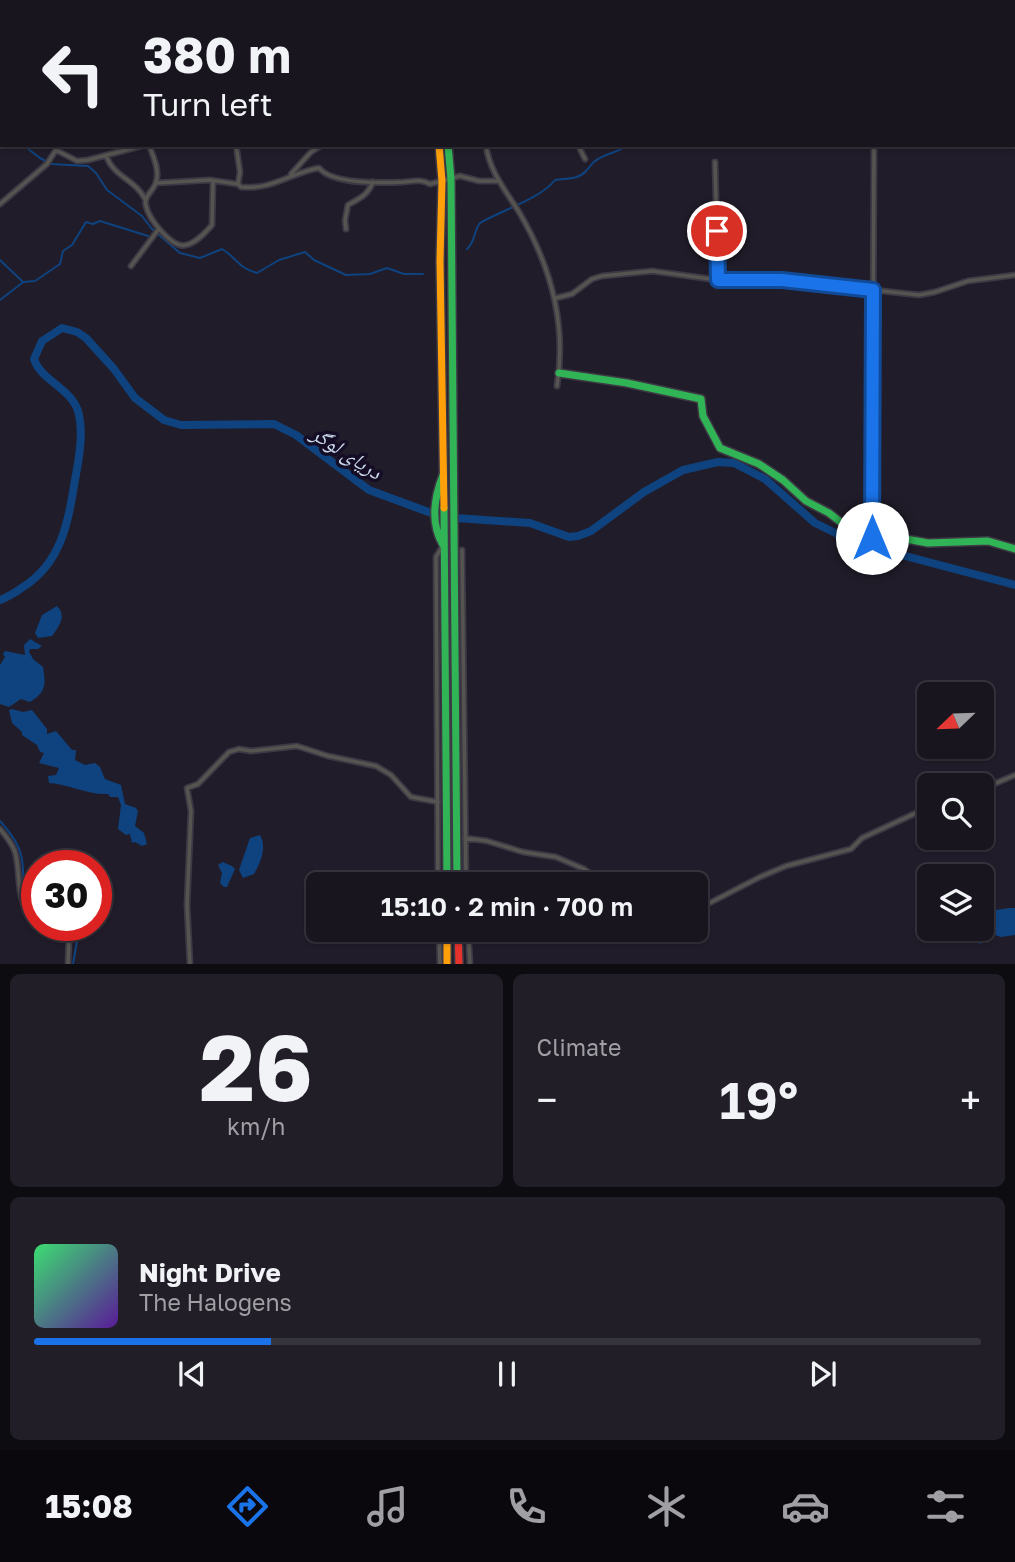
<!DOCTYPE html>
<html lang="en">
<head>
<meta charset="utf-8">
<style>
	:root { --surface:#18151f; --page:#211e28; --text:#f1f3f6; --muted:#9f9fa4; --line:#36343d; --accent:#1a73e8 }
	body { margin:0; font-family:"Golos Text","Noto Naskh Arabic",sans-serif; background:var(--page); color:var(--text); height:100vh; display:flex; flex-direction:column; font-size:26px; white-space:nowrap }
	* { box-sizing:border-box; margin:0 }
	p { font-size:23px; color:var(--muted) }
	.icon { flex:none; width:38px; height:38px; fill:none; stroke:currentColor; stroke-width:2; stroke-linecap:round; stroke-linejoin:round }
	.map { position:relative; height:964px; overflow:hidden }
	.side { display:flex; flex-direction:column; gap:10px; padding:10px; background:#0d0c11; flex:1 }
	.side>* { flex:none }
	.guide { position:absolute; left:0px; top:0px; width:1015px; height:147px; box-shadow:0 2px 5px #0004,0 0 0 2px var(--line); background:#18151f; color:var(--text); overflow:hidden }
	.needle { width:46px; rotate:247deg }
	.fabs { position:absolute; left:917px; top:682px; display:grid; gap:14px }
	.fabs a { display:grid; place-items:center; width:77px; height:77px; border-radius:10px; background:var(--surface); box-shadow:0 2px 5px #0004,0 0 0 2px var(--line); font-size:35px }
	.speed { position:absolute; left:21px; top:850px; display:flex; gap:14px; font-size:35px; font-weight:700; text-align:center }
	.speed>* { display:grid; place-content:center; width:91px; height:91px; border-radius:50%; background:var(--surface); box-shadow:0 2px 5px #0004,0 0 0 2px var(--line); line-height:1 }
	.speed .limit { border:10px solid #d22; background:#fff; color:#111 }
	.pin { position:absolute; display:grid; place-items:center; width:60px; height:60px; color:#fff; margin:-30px; border:4px solid #fff; border-radius:50%; box-shadow:0 2px 7px #0007 }
	.me { position:absolute; width:77px; margin:-38px; rotate:0deg; stroke-linejoin:round; filter:drop-shadow(0 0 5px #0008) }
	.turn { display:flex; align-items:center; gap:24px; height:147px; padding:0 28px; font-size:32px }
	.turn .icon { width:91px; height:91px; stroke-width:2.5 }
	.turn b { display:block; font-size:49px; line-height:60px }
	.big { font-size:52px; font-weight:600; line-height:1.1 }
	.side .tile { flex:1; display:flex; flex-direction:column; justify-content:center; gap:10px; min-width:0; padding:0 24px; border-radius:10px; background:var(--page) }
	.side .dial { align-items:center; gap:0 }
	.dial b { font-size:91px; line-height:1 }
	.song { display:flex; align-items:center; gap:21px }
	.cover { width:84px; height:84px; border-radius:10px; background:linear-gradient(135deg,hsl(140 70% 55%),hsl(270 70% 35%)) }
	.played { height:7px; border-radius:4px; background:linear-gradient(90deg,var(--accent) 25%,var(--line) 25%) }
	.keys { display:flex; justify-content:space-around; direction:ltr }
	.heat { display:flex; justify-content:space-between; align-items:center; font-size:38px; direction:ltr }
	.side .tiles { flex:1; display:grid; gap:10px; grid-template-columns:1fr 1fr }
	.tile:last-child { grid-column:span 2 }
	.trip { position:absolute; left:306px; top:872px; width:402px; height:70px; border-radius:10px; background:var(--surface); box-shadow:0 2px 5px #0004,0 0 0 2px var(--line); font-weight:600; line-height:70px; text-align:center }
	.menu { display:flex; height:112px; justify-content:space-around; align-items:center; background:#0a080c; color:var(--muted) }
	.menu .icon { width:49px; height:49px }
	.menu .on { color:var(--accent) }
	.menu b { font-size:32px; color:var(--text) }
	.map>svg:first-child { display:block }
	.green { fill:#1a3706 }
	.water { fill:#0f437f }
	.lines { fill:none; stroke-linecap:round; stroke-linejoin:round }
	.stream { stroke:#0f437f; stroke-width:2 }
	.river { stroke:#0f437f; stroke-width:8 }
	.street-casing { stroke:#3d3945; stroke-width:7 }
	.fast-casing { stroke:#3d3945; stroke-width:10 }
	.slow-casing { stroke:#3d3945; stroke-width:10 }
	.jam-casing { stroke:#3d3945; stroke-width:10 }
	.street { stroke:#555450; stroke-width:3.5 }
	.fast { stroke:#30b455; stroke-width:7 }
	.slow { stroke:#ff9f0a; stroke-width:7 }
	.jam { stroke:#e5322d; stroke-width:7 }
	.route-casing { stroke:#114b97; stroke-width:18 }
	.route { stroke:#1a73e8; stroke-width:12 }
	.labels { text-anchor:middle; dominant-baseline:central; stroke-width:7; stroke-linejoin:round; paint-order:stroke }
	.water-label { font-size:21px; font-style:italic; fill:#cad8eb; stroke:#150d25 }
</style>
</head>
<body>
<div class="map">
<svg width="1015" height="964" viewBox="0 0 1015 964">
	<rect width="100%" height="100%" fill="#201c29"/>
	<path class="green" d="M 133,0 L 275,0 L 276,2 L 135,2 Z"/>
	<path class="water" d="M 57,606 C 67,616 59,626 52,636 L 38,638 L 35,633 L 42,615 Z
		M 30,639 L 42,646 L 38,649 L 30,649 L 29,652 L 33,659 L 43,667 C 46,685 46,692 30,702 L 21,699 L 9,707 L 0,704 L 0,665 L 5,657 L 3,654 L 5,651 L 25,655 L 24,645 Z
		M 12,709 L 23,712 L 32,710 L 47,729 L 47,734 L 56,731 L 72,750 L 76,750 L 75,760 L 85,765 L 95,763 L 100,767 L 105,779 L 121,785 L 125,804 L 136,808 L 138,811 L 135,826 L 144,833 L 147,844 L 142,846 L 135,842 L 132,843 L 130,834 L 126,835 L 118,829 L 121,805 L 118,797 L 110,797 L 108,794 C 87,795 69,784 49,783 L 48,776 L 56,775 L 59,768 L 39,763 L 44,753 L 40,752 L 37,745 L 22,735 L 22,732 L 12,723 L 9,710 Z
		M 260,835 C 267,847 261,862 254,874 L 243,878 L 239,870 L 250,838 Z
		M 223,862 L 232,866 L 235,869 L 227,887 L 224,887 L 220,883 L 222,873 L 218,865 Z
		M 1009,908 L 1015,908 L 1015,935 L 1001,937 L 995,935 L 981,944 L 975,942 L 970,931 L 981,934 L 986,931 L 982,926 L 982,912 Z"/>
	<g class="lines">
		<path class="stream" d="M 837,0 L 841,2
			M 830,2 L 835,0
			M 1013,72 L 1015,72
			M 0,127 L 2,129
			M 23,145 L 40,158 L 51,164 L 88,166 L 96,173 L 107,190 L 142,216 L 152,229 L 180,253 L 200,258 L 222,249 C 237,258 238,268 257,273 L 279,260 L 305,252 L 314,260 L 346,275 L 370,274 L 387,268 L 404,274 L 423,274
			M 467,249 C 476,241 473,232 480,223 C 502,210 540,199 555,180 C 566,178 578,180 586,171 C 591,166 592,162 598,159 C 608,153 619,152 628,145
			M 0,260 L 23,282 L 35,281 L 60,264 L 63,251 L 72,245 L 86,222 L 93,224 L 100,221 L 148,236
			M 0,300 L 22,283
			M 0,821 C 9,831 18,842 21,855 C 27,878 16,891 37,914
			M 63,926 L 77,941 L 73,964"/>
		<path class="river" d="M 0,600 C 8,597 16,592 23,587 C 62,562 68,522 75,480 C 79,459 84,432 78,411 C 70,387 41,381 34,359 L 42,341 L 62,328 L 77,332 L 86,338 L 114,369 L 135,398 L 164,420 L 181,425 L 274,424 L 296,435 L 369,490 L 442,517 L 530,523 L 569,537 L 578,536 L 591,531 L 644,492 L 683,470 L 718,462 L 734,463 L 765,479 L 815,523 L 856,543 L 1015,585"/>
		<g class="street-casing">
			<path id="street" d="M 14,0 L 46,2
				M 300,0 L 301,2
				M 376,0 L 377,2
				M 402,0 L 402,2
				M 511,0 L 511,2
				M 598,0 L 598,2
				M 707,0 L 708,2
				M 874,0 L 874,2
				M 10,2 L 10,0
				M 542,2 L 543,0
				M 781,2 L 784,0
				M 933,2 L 934,0
				M 1,98 L 2,88
				M 149,145 C 153,156 160,170 156,182 C 154,191 143,196 146,206 C 149,219 172,249 186,245 C 196,243 205,233 212,225 L 213,182
				M 236,145 L 240,172 L 238,184 L 241,187 C 273,190 290,173 319,168 C 333,185 383,183 404,182 C 415,181 420,179 430,184 L 460,176 L 479,181 L 498,181
				M 486,145 C 489,171 506,191 519,212 C 551,266 567,323 557,386
				M 578,145 L 585,159
				M 56,150 L 77,161 L 88,160 L 145,145
				M 106,155 C 113,177 135,179 145,199
				M 715,162 L 718,280
				M 291,174 L 311,152 L 322,145
				M 156,183 L 210,180 L 237,184
				M 0,204 L 47,164 L 59,145
				M 346,229 L 345,220 L 348,205 C 360,198 367,196 373,182
				M 131,266 L 158,230
				M 556,298 L 572,294 L 592,279 L 602,276 L 652,271 L 718,280 L 782,280 L 919,295 L 935,292 L 968,281 L 1015,275
				M 872,538 L 874,145
				M 462,550 L 466,884
				M 982,789 L 1015,775
				M 0,829 C 6,836 12,843 15,852 C 22,876 13,903 37,919
				M 465,838 L 487,841 L 523,852 L 556,857 L 584,869 L 605,884
				M 438,884 L 436,557 L 442,547
				M 696,910 L 760,877 L 786,866 L 851,849 L 862,838 L 929,807
				M 49,926 L 60,929 L 69,937 L 68,964
				M 439,929 L 440,964
				M 468,929 L 470,964
				M 190,964 L 187,905 L 191,811 L 187,788 L 198,784 L 229,752 L 239,749 L 251,751 L 297,746 L 328,756 L 376,766 L 391,775 L 411,797 L 438,802"/>
		</g>
		<g class="fast-casing">
			<path id="fast" d="M 411,0 L 412,2
				M 420,0 L 420,2
				M 448,145 L 451,179 L 457,884
				M 559,373 L 627,383 L 701,399 L 703,416 L 720,448 L 759,464 L 783,480 L 806,501 L 829,513 L 852,531 L 872,538 L 889,536 L 928,543 L 988,541 L 1015,549
				M 443,475 C 434,498 430,523 443,545
				M 444,508 L 447,884"/>
		</g>
		<g class="slow-casing">
			<path id="slow" d="M 133,0 L 135,2
				M 439,145 L 442,181 L 440,261 L 444,508
				M 447,929 L 447,964"/>
		</g>
		<g class="jam-casing">
			<path id="jam" d="M 458,929 L 459,964"/>
		</g>
		<use href="#street" class="street"/>
		<use href="#fast" class="fast"/>
		<use href="#slow" class="slow"/>
		<use href="#jam" class="jam"/>
	</g>
	<g class="lines">
		<g class="route-casing">
			<path id="route" d="M 717,231 L 718,280 L 782,280 L 873,290 L 872,538"/>
		</g>
		<use href="#route" class="route"/>
	</g>
	<g class="labels">
		<g class="water-label">
			<text transform="translate(347 452) rotate(33)">دریای لوگر</text>
		</g>
	</g>
</svg>
<div class="fabs">
<a><svg class="needle" viewBox="-14 -14 28 28"><path d="M0-13l5 13h-10z" fill="#e53935"/><path d="M0 13l5-13h-10z" fill="#9f9fa4"/></svg></a>
<a><svg class="icon" aria-label="search" viewBox="0 0 24 24"><circle cx="10" cy="10" r="6"/><path d="M15 15l6 6"/></svg></a>
<a><svg class="icon" aria-label="layers" viewBox="0 0 24 24"><path d="M12 4l9 5-9 5-9-5zM3 14l9 5 9-5"/></svg></a>
</div>
<div class="speed"><div class="limit">30</div></div>
<div class="pin" style="left:717px;top:231px;background:#d93025"><svg class="icon" aria-label="arrive" viewBox="0 0 24 24"><path d="M6 21V4h12l-3 4 3 4H6"/></svg></div>
<svg class="me" style="left:872px;top:538px" viewBox="-20 -20 40 40"><circle r="19" fill="#fff"/><path d="M0-13L10 11 0 6-10 11z" fill="#1a73e8"/></svg>
<div class="trip">15:10 · 2 min · 700 m</div>
<div class="guide">
<div class="turn"><svg class="icon" aria-label="left" viewBox="0 0 24 24"><path d="M17 20v-9H6M10 6l-5 5 5 5"/></svg><div><b>380 m</b>Turn left</div></div>
</div>
</div>
<section class="side">
<div class="tiles">
<div class="tile dial"><b>26</b><p>km/h</p></div>
<div class="tile"><p>Climate</p>
<div class="heat"><a>−</a><b class="big">19°</b><a>+</a></div>
</div>
<div class="tile">
<div class="song"><i class="cover"></i><div><b>Night Drive</b><p>The Halogens</p></div></div>
<div class="played"></div>
<div class="keys"><svg class="icon" aria-label="previous" viewBox="0 0 24 24"><path d="M18 5L8 12l10 7zM5 5v14"/></svg><svg class="icon" aria-label="pause" viewBox="0 0 24 24"><path d="M8 5v14M16 5v14"/></svg><svg class="icon" aria-label="next" viewBox="0 0 24 24"><path d="M6 5l10 7-10 7zM19 5v14"/></svg></div>
</div>
</div>
</section>
<nav class="menu">
<b>15:08</b>
<svg class="icon on" aria-label="directions" viewBox="0 0 24 24"><path d="M12 3l9 9-9 9-9-9zM9 14v-3h6M13 9l2 2-2 2"/></svg>
<svg class="icon" aria-label="music" viewBox="0 0 24 24"><path d="M9 18V5l10-2v13"/><circle cx="6" cy="18" r="3"/><circle cx="16" cy="16" r="3"/></svg>
<svg class="icon" aria-label="phone" viewBox="0 0 24 24"><path d="M5 4h4l2 5-3 2q2 4 5 5l2-3 5 2v4C11 20 4 13 5 4z"/></svg>
<svg class="icon" aria-label="climate" viewBox="0 0 24 24"><path d="M12 3v18M4 7l16 10M4 17L20 7"/></svg>
<svg class="icon" aria-label="car" viewBox="0 0 24 24"><path d="M5 17H2v-5l4-1 3-4h7l3 4 3 1v5h-3M9 17h6M6 11h13"/><circle cx="7" cy="17" r="2"/><circle cx="17" cy="17" r="2"/></svg>
<svg class="icon" aria-label="filters" viewBox="0 0 24 24"><path d="M4 7h16M4 17h16"/><circle cx="9" cy="7" r="2"/><circle cx="15" cy="17" r="2"/></svg>
</nav>
</body>
</html>
